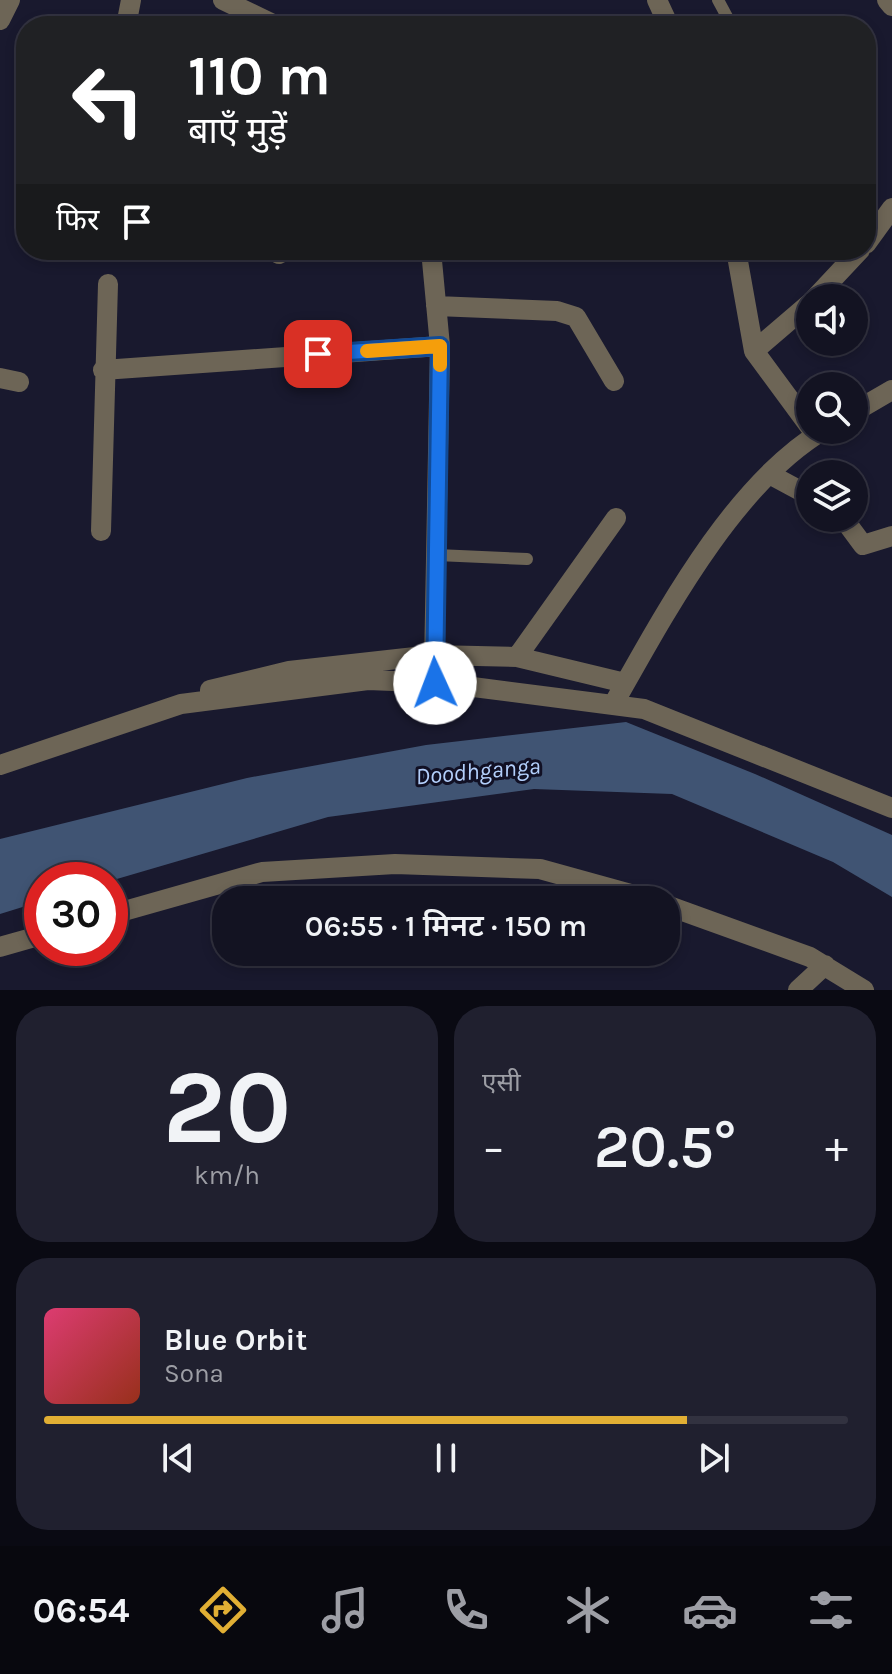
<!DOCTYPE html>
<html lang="hi">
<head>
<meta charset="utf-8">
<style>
	:root { --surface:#131322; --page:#20202f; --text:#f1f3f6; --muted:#9d9ea5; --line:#323240; --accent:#e1af34 }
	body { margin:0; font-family:Karla,"Noto Sans Devanagari",sans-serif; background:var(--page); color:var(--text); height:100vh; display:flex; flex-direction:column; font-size:30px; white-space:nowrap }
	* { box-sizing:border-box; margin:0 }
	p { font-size:26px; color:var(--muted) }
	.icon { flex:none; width:44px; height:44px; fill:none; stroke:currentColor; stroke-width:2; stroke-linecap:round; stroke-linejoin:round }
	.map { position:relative; height:990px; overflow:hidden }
	.panel { display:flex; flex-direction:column; gap:16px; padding:16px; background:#0a0a13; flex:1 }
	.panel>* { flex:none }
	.hud { position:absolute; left:16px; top:16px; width:860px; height:244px; border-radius:32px; box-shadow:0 4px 12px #0003,0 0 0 2px var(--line); background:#202124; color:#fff; overflow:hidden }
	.buttons { position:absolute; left:796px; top:284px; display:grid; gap:16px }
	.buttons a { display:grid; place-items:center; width:72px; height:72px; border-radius:50%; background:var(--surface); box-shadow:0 4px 12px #0003,0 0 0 2px var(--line); font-size:40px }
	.speed { position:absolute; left:24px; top:862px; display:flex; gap:16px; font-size:40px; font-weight:700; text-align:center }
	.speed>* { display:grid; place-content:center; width:104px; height:104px; border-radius:50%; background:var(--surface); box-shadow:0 4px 12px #0003,0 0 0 2px var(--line); line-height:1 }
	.speed .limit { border:12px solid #d22; background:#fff; color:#111 }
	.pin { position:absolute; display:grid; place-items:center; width:68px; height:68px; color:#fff; margin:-34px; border-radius:16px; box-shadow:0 4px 12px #0006 }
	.me { position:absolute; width:88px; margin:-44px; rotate:358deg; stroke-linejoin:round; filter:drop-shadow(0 0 6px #0008) }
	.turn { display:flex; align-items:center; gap:28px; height:168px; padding:0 40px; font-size:36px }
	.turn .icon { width:104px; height:104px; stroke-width:2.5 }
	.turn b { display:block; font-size:56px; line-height:68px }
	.then { display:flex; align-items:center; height:76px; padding:0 40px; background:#0003; gap:16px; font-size:30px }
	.big { font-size:60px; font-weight:600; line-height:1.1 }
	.panel .card { flex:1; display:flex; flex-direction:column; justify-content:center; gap:12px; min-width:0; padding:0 28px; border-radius:32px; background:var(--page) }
	.panel .dial { align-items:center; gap:0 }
	.dial b { font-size:104px; line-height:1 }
	.song { display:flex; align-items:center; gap:24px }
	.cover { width:96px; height:96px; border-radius:12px; background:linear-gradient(135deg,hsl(340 70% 55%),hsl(10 70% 35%)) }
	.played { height:8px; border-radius:4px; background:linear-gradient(90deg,var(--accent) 80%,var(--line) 80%) }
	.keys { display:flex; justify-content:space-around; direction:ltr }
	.heat { display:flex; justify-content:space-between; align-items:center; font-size:44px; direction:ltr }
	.panel .tiles { flex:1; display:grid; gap:16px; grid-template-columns:1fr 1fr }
	.card:last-child { grid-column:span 2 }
	.trip { position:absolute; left:212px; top:886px; width:468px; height:80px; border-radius:32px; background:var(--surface); box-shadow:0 4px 12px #0003,0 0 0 2px var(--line); font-weight:600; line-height:80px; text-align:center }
	.menu { display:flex; height:128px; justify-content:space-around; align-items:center; background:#08080e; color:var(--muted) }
	.menu .icon { width:56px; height:56px }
	.menu .selected { color:var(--accent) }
	.menu b { font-size:36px; color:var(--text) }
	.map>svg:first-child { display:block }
	.water { fill:#405473 }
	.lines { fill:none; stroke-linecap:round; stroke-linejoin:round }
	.service { stroke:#6d6556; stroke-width:12 }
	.minor { stroke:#6d6556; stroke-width:20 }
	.route-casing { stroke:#114b97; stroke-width:20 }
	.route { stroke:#1a73e8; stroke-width:14 }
	.slow { stroke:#f59e0b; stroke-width:14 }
	.labels { text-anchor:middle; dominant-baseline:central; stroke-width:6; stroke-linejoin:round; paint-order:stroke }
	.water-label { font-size:24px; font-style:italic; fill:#b3cffb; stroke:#111024 }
</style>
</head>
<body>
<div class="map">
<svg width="892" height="990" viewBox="0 0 892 990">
	<rect width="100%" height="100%" fill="#19192e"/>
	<path class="water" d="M 626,722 L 755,774 L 892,835 L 892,897 L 833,862 L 672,794 L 534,789 L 328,817 L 110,881 L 42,880 L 42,901 L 0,914 L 0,839 L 247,778 L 426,745 Z"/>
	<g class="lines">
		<path class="service" d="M 718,0 L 732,26
			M 437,555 L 527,559"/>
		<path class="minor" d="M 223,0 L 277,26
			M 657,0 L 669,26
			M 887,0 L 892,6
			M 0,20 L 10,0
			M 126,26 L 131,0
			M 866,244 L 892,208
			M 272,250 L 279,254
			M 431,250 L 440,346 L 434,665
			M 736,250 L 754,351 L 810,427
			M 815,298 L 860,250
			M 436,306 L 557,311 L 576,317 L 614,381
			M 754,351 L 810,303
			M 103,370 L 440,346
			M 0,378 L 19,382
			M 854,412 L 892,390
			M 771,475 L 810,496
			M 843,518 L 863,545 L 892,536
			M 101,531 L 108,284
			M 517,657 L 625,683
			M 210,690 L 289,671 L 433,655 L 517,657 L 616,518
			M 613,705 C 664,615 733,484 824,430
			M 0,765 L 181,704 L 368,680 L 442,683 L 644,709 L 892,808
			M 666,905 L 810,957 L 864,990
			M 110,915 L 262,872 L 395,864 L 540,869 L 652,900
			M 0,947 L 42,935
			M 798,990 L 825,965"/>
	</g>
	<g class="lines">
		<g class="route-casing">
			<path id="route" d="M 318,354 L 440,346 L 435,683"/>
		</g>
		<use href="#route" class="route"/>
		<path class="slow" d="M 367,351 L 440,346 L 440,365"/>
	</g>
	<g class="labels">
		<g class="water-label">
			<text transform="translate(478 771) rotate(-5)">Doodhganga</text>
		</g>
	</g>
</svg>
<div class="buttons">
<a><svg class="icon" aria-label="sound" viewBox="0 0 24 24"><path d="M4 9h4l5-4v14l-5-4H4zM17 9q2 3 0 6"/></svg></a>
<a><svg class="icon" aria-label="search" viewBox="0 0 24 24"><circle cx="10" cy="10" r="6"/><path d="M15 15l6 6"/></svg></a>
<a><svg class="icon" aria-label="layers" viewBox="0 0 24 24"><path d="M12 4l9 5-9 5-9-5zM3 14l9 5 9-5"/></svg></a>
</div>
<div class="speed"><div class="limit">30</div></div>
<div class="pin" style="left:318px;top:354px;background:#d93025"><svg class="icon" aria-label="arrive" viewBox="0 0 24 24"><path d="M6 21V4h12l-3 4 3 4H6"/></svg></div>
<svg class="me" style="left:435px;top:683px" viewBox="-20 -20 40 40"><circle r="19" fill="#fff"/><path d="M0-13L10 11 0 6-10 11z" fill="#1a73e8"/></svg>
<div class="trip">06:55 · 1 मिनट · 150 m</div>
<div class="hud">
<div class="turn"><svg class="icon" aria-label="left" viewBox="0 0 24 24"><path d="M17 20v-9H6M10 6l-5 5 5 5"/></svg><div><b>110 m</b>बाएँ मुड़ें</div></div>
<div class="then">फिर<svg class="icon" aria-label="arrive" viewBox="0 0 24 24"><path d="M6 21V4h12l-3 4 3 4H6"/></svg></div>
</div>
</div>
<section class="panel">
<div class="tiles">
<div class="card dial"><b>20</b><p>km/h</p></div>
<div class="card"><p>एसी</p>
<div class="heat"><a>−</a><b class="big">20.5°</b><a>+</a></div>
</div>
<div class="card">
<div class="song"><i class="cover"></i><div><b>Blue Orbit</b><p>Sona</p></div></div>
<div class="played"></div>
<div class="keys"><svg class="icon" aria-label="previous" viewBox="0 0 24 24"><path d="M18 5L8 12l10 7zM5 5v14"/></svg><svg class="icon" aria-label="pause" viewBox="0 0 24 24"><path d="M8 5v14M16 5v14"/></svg><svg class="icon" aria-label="next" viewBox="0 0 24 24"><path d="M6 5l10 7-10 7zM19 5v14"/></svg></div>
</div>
</div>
</section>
<nav class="menu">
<b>06:54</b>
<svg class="icon selected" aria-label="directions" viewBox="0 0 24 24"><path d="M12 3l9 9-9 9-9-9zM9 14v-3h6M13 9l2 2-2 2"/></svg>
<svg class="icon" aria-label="music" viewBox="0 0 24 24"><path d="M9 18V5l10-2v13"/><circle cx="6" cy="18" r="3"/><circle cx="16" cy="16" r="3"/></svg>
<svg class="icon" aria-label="phone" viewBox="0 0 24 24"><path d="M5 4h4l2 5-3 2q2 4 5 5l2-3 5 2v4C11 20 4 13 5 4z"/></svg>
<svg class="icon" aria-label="climate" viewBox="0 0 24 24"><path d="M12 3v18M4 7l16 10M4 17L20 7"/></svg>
<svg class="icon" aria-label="car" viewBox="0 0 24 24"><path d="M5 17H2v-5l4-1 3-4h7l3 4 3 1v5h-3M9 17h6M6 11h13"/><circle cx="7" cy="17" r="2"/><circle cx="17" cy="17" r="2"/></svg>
<svg class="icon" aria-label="filters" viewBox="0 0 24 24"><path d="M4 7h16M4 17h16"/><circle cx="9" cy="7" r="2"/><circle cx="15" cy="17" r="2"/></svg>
</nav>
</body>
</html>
